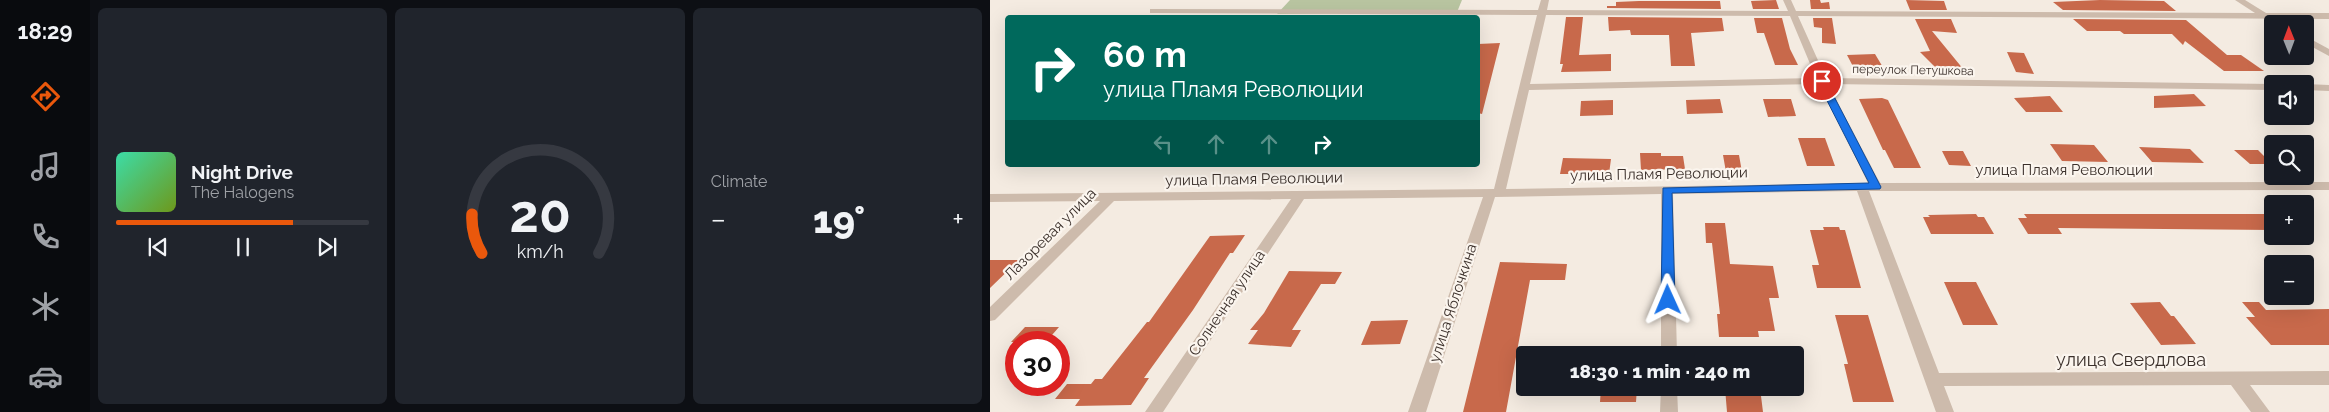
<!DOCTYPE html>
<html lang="en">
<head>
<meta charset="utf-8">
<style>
	:root { --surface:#171b24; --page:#20242c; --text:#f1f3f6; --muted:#9ea1a6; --line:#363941; --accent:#ea580c }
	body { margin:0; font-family:Raleway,sans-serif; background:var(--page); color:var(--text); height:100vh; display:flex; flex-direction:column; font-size:19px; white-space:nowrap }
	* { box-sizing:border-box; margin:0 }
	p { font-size:16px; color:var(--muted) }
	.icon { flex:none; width:28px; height:28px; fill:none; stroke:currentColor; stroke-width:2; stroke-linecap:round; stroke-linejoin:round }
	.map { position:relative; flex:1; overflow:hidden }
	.side { display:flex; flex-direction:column; gap:8px; padding:8px; background:#0d0f14; width:900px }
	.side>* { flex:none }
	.hud { position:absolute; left:15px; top:15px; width:475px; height:152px; border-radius:5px; box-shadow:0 5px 20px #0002; background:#00695c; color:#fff; overflow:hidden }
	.needle { width:32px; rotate:359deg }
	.tools { position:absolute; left:1274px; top:15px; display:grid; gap:10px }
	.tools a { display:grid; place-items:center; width:50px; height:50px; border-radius:5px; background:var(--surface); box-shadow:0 5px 20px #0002; font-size:25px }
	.speed { position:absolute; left:15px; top:331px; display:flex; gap:10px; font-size:25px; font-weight:700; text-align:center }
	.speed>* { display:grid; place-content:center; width:65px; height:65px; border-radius:50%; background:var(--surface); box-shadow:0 5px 20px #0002; line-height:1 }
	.speed .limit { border:8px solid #d22; background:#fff; color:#111 }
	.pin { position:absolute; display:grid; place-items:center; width:42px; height:42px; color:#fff; margin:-21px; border:2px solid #fff; border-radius:50%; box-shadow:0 1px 5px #0007 }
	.me { position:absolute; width:55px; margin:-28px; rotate:359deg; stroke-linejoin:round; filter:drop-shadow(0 0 4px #0008) }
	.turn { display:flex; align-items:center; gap:18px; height:105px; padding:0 15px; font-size:22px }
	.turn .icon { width:65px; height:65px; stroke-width:2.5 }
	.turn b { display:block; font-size:35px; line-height:42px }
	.lanes { display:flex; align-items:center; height:48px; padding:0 15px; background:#0003; justify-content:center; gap:25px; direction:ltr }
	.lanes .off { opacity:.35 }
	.big { font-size:38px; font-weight:800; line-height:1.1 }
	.side .card { flex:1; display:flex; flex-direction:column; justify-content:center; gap:8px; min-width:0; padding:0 18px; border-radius:8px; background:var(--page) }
	.side .dial { align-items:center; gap:0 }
	.dial svg { height:130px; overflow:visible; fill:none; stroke:var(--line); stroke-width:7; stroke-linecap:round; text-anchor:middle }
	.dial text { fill:var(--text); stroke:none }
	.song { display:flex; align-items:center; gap:15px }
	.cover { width:60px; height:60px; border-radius:8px; background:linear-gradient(135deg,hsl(160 70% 55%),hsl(80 70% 35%)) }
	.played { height:5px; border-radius:2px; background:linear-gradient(90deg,var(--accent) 70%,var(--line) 70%) }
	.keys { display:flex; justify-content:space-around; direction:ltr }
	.heat { display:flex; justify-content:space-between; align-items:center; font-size:28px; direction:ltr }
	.side .tiles { flex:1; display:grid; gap:8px; grid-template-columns:repeat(3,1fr) }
	.trip { position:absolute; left:526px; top:346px; width:288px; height:50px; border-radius:5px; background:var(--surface); box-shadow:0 5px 20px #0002; font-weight:800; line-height:50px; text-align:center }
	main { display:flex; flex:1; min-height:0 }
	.tabs { display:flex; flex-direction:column; width:90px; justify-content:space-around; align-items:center; background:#090b0e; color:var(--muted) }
	.tabs .icon { width:35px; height:35px }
	.tabs .active { color:var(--accent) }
	.tabs b { font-size:22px; color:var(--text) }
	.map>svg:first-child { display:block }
	.green { fill:#b8c4a0 }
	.building { fill:#c8694b }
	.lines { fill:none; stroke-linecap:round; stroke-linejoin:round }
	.minor { fill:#cdbbac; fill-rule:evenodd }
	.route { fill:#1a73e8; stroke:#114b97 }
	.labels { text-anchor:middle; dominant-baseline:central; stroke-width:4.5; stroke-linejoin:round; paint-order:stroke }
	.far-street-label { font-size:12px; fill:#3b302b; stroke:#fbf5ee }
	.street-label { font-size:15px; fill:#3b302b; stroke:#fbf5ee }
	.near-street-label { font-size:18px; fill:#3b302b; stroke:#fbf5ee }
</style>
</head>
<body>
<main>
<nav class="tabs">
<b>18:29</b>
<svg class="icon active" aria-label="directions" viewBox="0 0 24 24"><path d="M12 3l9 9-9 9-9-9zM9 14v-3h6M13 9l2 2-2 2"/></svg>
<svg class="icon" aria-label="music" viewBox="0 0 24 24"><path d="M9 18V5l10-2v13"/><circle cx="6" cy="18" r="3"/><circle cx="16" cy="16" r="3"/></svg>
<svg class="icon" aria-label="phone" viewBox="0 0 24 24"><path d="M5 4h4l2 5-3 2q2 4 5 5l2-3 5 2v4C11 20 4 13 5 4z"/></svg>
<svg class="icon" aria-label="climate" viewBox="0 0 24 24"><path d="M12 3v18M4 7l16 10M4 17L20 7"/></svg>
<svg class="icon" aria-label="car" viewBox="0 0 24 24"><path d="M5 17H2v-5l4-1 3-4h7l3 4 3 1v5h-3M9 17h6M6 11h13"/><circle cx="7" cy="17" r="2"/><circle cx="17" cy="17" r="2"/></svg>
</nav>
<section class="side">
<div class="tiles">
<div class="card">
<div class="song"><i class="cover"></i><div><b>Night Drive</b><p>The Halogens</p></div></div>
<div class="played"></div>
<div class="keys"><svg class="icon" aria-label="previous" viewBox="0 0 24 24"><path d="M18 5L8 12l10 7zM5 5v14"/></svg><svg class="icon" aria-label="pause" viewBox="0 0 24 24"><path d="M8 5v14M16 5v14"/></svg><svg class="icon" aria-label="next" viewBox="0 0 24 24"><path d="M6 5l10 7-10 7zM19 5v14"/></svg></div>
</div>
<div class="card dial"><svg viewBox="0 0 100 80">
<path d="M14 69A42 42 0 1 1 86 69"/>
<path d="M14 69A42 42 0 0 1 8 45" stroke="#ea580c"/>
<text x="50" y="56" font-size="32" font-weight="700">20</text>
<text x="50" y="72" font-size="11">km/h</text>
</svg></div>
<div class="card"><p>Climate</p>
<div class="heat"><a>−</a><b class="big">19°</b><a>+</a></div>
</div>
</div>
</section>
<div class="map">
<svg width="1339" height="412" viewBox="0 0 1339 412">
	<rect width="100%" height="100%" fill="#f4ebe1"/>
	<path class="green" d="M 300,0 L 472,0 L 467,12 L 287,14 Z"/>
	<path class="building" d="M 786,0 L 789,9 L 763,9 L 761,1 Z
		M 820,0 L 830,0 L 831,3 L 839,2 L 840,9 L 821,9 Z
		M 916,0 L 954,1 L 957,10 L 920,10 Z
		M 1110,0 L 1174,1 L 1186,11 L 1073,10 L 1063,2 Z
		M 649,1 L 730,1 L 731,9 L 617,8 L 617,6 L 626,6 L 626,2 Z
		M 576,17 L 593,17 L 589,55 L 621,54 L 621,71 L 571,72 L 573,64 L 570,64 Z
		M 618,17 L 732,18 L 734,31 L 701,33 L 705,66 L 681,66 L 679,35 L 641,35 L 640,30 L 619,31 Z
		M 764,18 L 792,18 L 800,49 L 808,65 L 785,65 L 774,33 L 767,33 Z
		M 823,18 L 842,18 L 846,44 L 832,43 L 832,28 L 824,27 Z
		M 925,19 L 961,19 L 967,33 L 942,31 L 974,70 L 949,71 L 930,52 L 940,51 Z
		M 1083,19 L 1196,20 L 1237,55 L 1251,55 L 1274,71 L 1234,71 L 1195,41 L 1193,45 L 1182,34 L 1134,34 L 1130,31 L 1097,31 Z
		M 510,43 L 492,114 L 488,113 L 488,44 Z
		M 1017,52 L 1034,53 L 1044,74 L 1026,72 Z
		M 885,54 L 897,74 L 867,74 L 857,55 Z
		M 1204,94 L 1216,106 L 1164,108 L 1164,96 Z
		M 1060,96 L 1073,112 L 1036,112 L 1024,98 Z
		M 892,98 L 898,100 L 931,168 L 904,168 L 895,150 L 893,150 L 869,99 Z
		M 730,99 L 733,113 L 697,114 L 696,100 Z
		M 773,99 L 801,99 L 806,116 L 778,117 Z
		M 623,100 L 623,115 L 590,116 L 591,101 Z
		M 808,138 L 835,138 L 845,166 L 817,166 Z
		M 1060,144 L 1104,145 L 1118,162 L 1072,161 Z
		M 1149,147 L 1200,149 L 1214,163 L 1162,162 Z
		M 1244,150 L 1268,150 L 1282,164 L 1260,164 Z
		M 952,151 L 973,151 L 981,166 L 959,165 Z
		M 650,153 L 671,153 L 671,156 L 693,156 L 695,169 L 651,170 Z
		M 733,155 L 749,155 L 752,172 L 736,172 Z
		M 573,158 L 621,159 L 619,174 L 570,174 Z
		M 986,214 L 988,217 L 994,217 L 1004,234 L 941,234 L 933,217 L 940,217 L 938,215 Z
		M 1034,214 L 1282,214 L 1282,230 L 1068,228 L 1072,234 L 1038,234 L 1028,218 L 1037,218 Z
		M 715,223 L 735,223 L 740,264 L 783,266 L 789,298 L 779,298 L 785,331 L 768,331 L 769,337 L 729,337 L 727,314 L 730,314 L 722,243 L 716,243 Z
		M 833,227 L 849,227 L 850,230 L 855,230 L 871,288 L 827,288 L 822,265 L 829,265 L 820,230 L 834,230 Z
		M 255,235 L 243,253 L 240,253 L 203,310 L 154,378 L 159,378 L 141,405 L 85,406 L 90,399 L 65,399 L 77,384 L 101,384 L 105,379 L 112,379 L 157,322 L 159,322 L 220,236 Z
		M 0,260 L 29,260 L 0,288 Z
		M 510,262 L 577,264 L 575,280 L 540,280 L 516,412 L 473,412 Z
		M 299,271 L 352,272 L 345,284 L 331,284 L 302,330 L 311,330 L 301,347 L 258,344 L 268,330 L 260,330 L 274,313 Z
		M 954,282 L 986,282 L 1008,325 L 973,325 Z
		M 1170,302 L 1181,316 L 1184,316 L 1206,344 L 1171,345 L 1140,303 Z
		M 1252,302 L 1269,302 L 1276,310 L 1339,309 L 1339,345 L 1281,345 L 1256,317 L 1265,317 Z
		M 845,315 L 878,315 L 904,402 L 863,402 L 854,364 L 858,364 Z
		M 418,320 L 410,344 L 371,345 L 381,321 Z
		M 35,327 L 69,327 L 56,342 L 21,342 Z
		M 611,388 L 647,388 L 646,402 L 610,402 Z
		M 735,388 L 770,388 L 773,412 L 737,412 Z"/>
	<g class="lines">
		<path class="minor" d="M 551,0 L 559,0 L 557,10 L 798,11 L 793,0 L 801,0 L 806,11 L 1265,13 L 1245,0 L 1255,0 L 1276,13 L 1339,13 L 1339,19 L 808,16 L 836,78 L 1282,84 L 1282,90 L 838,84 L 890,183 L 1339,182 L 1339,190 L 879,191 L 949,373 L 1339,371 L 1339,385 L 1260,385 L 1280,412 L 1261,412 L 1241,385 L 954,386 L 964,412 L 946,412 L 867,191 L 683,194 L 687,355 L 671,355 L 671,194 L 505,197 L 436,412 L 418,412 L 493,197 L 314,199 L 173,412 L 155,412 L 301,199 L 124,201 L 5,320 L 0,321 L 0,307 L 110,201 L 0,202 L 0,194 L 504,189 L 547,15 L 163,13 L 160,13 L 160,9 L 548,10 ZM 556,15 L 800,16 L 826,78 L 540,84 ZM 829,84 L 878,183 L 516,189 L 539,90 Z
			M 1315,36 L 1339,49 L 1339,56 L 1315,43 Z
			M 1315,84 L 1339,85 L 1339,91 L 1315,90 Z
			M 671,388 L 687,388 L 688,412 L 670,412 Z"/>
	</g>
	<path class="route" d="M 828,79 L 836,81 L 891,187 L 890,189 L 682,193 L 685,300 L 683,303 L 673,303 L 671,300 L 673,188 L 879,183 L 827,81 Z"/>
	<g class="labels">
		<g class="far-street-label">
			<text transform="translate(923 70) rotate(1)">переулок Петушкова</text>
		</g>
		<g class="street-label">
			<text x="1074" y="170">улица Пламя Революции</text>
			<text transform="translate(669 174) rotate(-1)">улица Пламя Революции</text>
			<text transform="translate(264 179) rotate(-1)">улица Пламя Революции</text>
			<text transform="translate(60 234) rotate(-45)">Лазоревая улица</text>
			<text transform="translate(237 303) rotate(-56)">Солнечная улица</text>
			<text transform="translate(463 303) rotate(-72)">улица Яблочкина</text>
		</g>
		<g class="near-street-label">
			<text x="1141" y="359">улица Свердлова</text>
		</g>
	</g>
</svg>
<div class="tools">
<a><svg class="needle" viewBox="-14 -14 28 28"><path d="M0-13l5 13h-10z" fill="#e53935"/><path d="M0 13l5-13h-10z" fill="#9ea1a6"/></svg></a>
<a><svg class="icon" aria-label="sound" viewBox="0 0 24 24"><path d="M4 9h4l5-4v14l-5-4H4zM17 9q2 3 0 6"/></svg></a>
<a><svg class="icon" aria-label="search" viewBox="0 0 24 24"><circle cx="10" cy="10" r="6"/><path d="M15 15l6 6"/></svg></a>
<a>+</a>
<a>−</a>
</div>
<div class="speed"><div class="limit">30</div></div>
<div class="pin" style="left:832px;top:81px;background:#d93025"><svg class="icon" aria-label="arrive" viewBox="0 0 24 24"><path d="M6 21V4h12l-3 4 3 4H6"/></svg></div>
<svg class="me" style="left:678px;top:300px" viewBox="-20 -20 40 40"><path d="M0-17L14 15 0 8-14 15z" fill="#1a73e8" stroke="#fff" stroke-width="4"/></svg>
<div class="trip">18:30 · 1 min · 240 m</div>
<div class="hud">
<div class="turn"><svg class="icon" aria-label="right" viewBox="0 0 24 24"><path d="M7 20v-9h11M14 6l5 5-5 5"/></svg><div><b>60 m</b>улица Пламя Революции</div></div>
<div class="lanes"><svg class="icon off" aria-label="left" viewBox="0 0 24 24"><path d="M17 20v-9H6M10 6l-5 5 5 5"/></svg><svg class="icon off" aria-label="ahead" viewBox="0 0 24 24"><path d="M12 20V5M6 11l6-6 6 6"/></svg><svg class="icon off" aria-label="ahead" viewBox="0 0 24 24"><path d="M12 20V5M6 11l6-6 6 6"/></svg><svg class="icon" aria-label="right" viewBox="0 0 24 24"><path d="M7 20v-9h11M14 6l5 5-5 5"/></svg></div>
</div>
</div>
</main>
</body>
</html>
